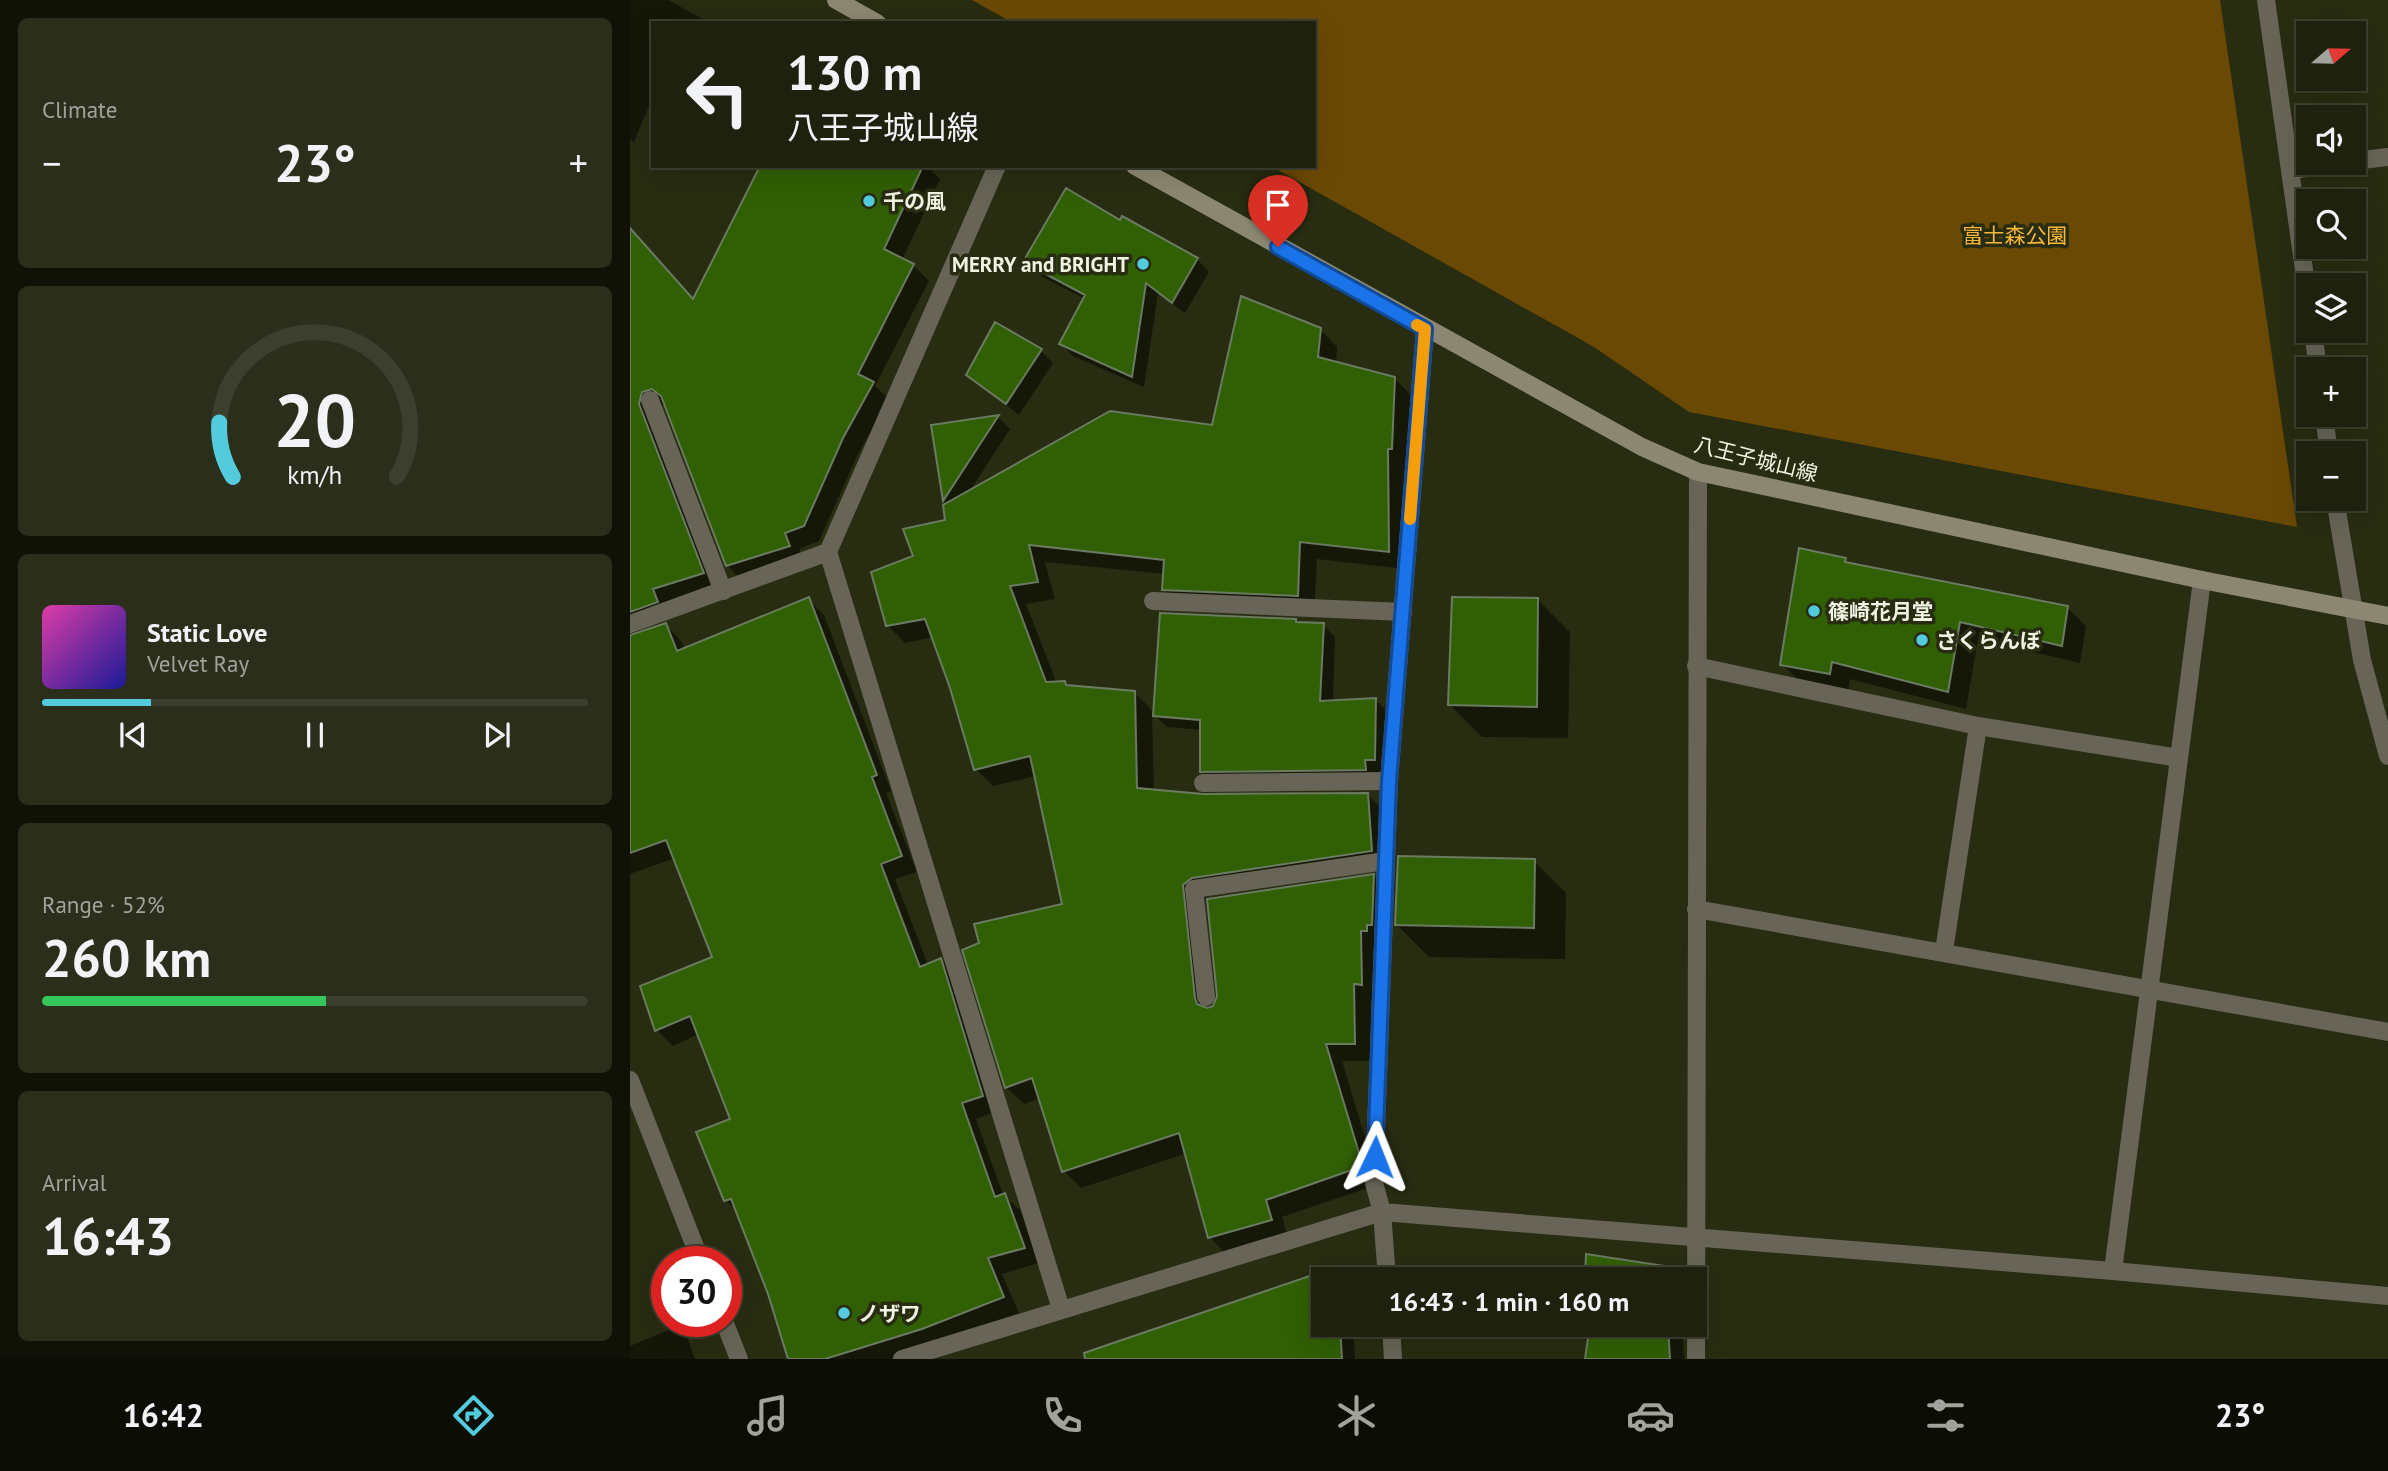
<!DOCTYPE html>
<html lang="en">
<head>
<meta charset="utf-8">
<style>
	:root { --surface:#1e210d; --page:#2b2e1b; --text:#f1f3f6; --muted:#a1a39d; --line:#3c3e2e; --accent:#53cbdc }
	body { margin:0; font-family:"PT Sans","Noto Sans JP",sans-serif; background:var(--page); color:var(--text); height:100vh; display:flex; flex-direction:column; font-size:26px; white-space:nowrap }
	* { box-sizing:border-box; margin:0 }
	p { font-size:23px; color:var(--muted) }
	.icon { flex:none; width:38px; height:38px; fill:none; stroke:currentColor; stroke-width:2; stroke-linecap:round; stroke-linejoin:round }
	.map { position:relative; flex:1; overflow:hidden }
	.drawer { display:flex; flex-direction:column; gap:18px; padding:18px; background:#101207; width:630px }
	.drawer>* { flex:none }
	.top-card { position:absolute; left:21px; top:21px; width:665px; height:147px; border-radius:0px; box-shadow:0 7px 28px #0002,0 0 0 2px var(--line); background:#1e210d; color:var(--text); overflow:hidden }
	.needle { width:46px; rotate:70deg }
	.fabs { position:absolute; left:1666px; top:21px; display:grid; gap:14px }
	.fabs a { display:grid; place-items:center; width:70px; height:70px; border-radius:0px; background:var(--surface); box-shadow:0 7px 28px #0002,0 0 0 2px var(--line); font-size:35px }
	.speed { position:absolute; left:21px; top:1246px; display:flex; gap:14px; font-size:35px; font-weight:700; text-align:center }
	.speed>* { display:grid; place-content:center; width:91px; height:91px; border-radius:50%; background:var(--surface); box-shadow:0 7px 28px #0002,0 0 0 2px var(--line); line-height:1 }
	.speed .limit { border:10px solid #d22; background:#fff; color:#111 }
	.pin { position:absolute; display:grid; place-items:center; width:60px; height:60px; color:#fff; margin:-72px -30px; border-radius:50% 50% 50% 0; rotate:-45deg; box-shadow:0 0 7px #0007 }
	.pin .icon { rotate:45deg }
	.me { position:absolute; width:77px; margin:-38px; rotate:2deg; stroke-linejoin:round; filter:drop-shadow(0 0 5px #0008) }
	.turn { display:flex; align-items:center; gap:24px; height:147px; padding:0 21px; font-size:32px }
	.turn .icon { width:91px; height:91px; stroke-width:2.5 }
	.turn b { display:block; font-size:49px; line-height:60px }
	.big { font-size:52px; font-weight:700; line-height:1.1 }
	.drawer .widget { flex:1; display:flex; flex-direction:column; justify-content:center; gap:10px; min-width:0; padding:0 24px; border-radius:10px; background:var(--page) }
	.drawer .dial { align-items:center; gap:0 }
	.dial svg { height:182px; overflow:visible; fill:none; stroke:var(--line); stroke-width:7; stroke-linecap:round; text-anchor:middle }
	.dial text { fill:var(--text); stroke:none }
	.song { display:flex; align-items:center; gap:21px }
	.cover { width:84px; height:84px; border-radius:10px; background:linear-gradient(135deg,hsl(320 70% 55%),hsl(240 70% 35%)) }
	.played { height:7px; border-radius:4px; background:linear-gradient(90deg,var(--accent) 20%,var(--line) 20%) }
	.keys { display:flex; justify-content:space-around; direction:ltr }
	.heat { display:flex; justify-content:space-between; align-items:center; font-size:38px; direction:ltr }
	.charge { height:10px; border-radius:5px; background:linear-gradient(90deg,#34c759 52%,var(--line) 0) }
	.trip { position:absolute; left:681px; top:1267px; width:396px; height:70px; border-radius:0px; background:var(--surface); box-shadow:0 7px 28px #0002,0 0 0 2px var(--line); font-weight:700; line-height:70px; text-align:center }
	.tab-bar { display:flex; height:112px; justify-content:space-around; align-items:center; background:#0c0d05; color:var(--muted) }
	.tab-bar .icon { width:49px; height:49px }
	.tab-bar .on { color:var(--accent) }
	.tab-bar b { font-size:32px; color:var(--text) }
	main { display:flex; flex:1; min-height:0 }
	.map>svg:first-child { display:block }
	.green { fill:#6a4904 }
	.shadow { fill:#0007 }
	.building { fill:#315f04; stroke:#6a7b61; stroke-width:2 }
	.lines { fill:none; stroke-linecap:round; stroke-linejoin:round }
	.service { stroke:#686558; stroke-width:18 }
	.minor { stroke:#686558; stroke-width:18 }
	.tertiary { stroke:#686558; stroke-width:18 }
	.secondary { stroke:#8b8772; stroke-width:18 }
	.route-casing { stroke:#114b97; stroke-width:18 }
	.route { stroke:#1a73e8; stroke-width:12 }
	.slow { stroke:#f59e0b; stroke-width:12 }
	.poi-dot { fill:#53cbdc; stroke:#282c11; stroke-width:2.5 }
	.labels { text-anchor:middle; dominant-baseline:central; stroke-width:7; stroke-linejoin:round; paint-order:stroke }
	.poi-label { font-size:21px; font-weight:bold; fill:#eff3e2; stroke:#282c11; text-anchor:start }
	.park-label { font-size:21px; fill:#f9b738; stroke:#282c11 }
	.street-label { font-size:21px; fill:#eff3e2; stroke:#282c11 }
</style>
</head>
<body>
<main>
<section class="drawer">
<div class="widget"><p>Climate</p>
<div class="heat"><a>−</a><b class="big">23°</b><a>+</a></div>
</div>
<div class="widget dial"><svg viewBox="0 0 100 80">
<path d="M14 69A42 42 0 1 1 86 69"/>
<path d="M14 69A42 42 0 0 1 8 45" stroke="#53cbdc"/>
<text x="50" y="56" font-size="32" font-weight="700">20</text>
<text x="50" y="72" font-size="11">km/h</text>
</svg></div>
<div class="widget">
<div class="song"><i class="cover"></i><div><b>Static Love</b><p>Velvet Ray</p></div></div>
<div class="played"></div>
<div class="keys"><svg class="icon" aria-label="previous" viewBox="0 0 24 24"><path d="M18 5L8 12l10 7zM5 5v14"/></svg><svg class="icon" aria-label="pause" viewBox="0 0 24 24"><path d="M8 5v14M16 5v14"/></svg><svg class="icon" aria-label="next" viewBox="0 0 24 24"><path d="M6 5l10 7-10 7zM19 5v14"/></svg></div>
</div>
<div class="widget"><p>Range · 52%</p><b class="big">260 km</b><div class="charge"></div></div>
<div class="widget"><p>Arrival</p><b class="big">16:43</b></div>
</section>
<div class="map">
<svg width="1758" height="1359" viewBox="0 0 1758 1359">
	<rect width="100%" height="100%" fill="#282c11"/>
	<path class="green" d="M 342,0 L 1590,0 L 1667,527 L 1059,412 L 964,347 L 641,166 L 684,166 L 684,23 L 383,23 Z"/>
	<path class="shadow" d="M 0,0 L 38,0 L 80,23 L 23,23 L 23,96 L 4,142 L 0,139 Z
		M 129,166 L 297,166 L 310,179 L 272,260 L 283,265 L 299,281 L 245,386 L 259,399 L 228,454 L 189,541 L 169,549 L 174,562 L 113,581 L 97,565 L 36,404 L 26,409 L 88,589 L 11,629 L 7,634 L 36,625 L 51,641 L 55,650 L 179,600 L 194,615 L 261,791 L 256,793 L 287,872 L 265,879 L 298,965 L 311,960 L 326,976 L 368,1111 L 346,1119 L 373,1195 L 390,1210 L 409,1263 L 372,1274 L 389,1313 L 311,1343 L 260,1359 L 160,1359 L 109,1214 L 96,1200 L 103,1120 L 69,1034 L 43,1046 L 27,1030 L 84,958 L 45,858 L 0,874 L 0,228 L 64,301 L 132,168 Z
		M 491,222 L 567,259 L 579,272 L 555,313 L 528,293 L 514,387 L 443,356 L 431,344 L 455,299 L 407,274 L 395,261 Z
		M 690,329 L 707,347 L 706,363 L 764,378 L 782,396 L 778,466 L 775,465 L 776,569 L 687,559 L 684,613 L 551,607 L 534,589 L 535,574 L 415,562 L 425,599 L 396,604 L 427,684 L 505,693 L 525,713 L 666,620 L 669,624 L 693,625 L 705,637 L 703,702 L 745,700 L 758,712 L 757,772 L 747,772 L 748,782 L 585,784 L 572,771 L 572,730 L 537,727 L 522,713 L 524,791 L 573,796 L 737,794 L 755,812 L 759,868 L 580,895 L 574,898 L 569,908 L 581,1009 L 744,876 L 761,893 L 749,1001 L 741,1001 L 742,1061 L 712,1061 L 749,1184 L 652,1217 L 658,1237 L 597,1255 L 580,1237 L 557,1153 L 451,1188 L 434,1171 L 410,1098 L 394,1104 L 376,1087 L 434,906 L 406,776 L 363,786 L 346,769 L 304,637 L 275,643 L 257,625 L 285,557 L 317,521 L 318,504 L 314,501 L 303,427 L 368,417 L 380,429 L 339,492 L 583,427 Z
		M 411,351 L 423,363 L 389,415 L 338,375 Z
		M 1215,560 L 1219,564 L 1437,608 L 1456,626 L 1450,663 L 1348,639 L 1336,709 L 1220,679 L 1218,692 L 1170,682 L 1152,664 Z
		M 908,600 L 940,632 L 938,738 L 852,737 L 820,705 Z
		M 904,861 L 936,893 L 935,959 L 799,957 L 767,925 Z
		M 957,1256 L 1034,1267 L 1046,1279 L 957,1279 Z
		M 706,1269 L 716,1279 L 693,1279 L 693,1325 L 723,1325 L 725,1359 L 490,1359 Z
		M 959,1325 L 1052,1325 L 1054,1359 L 957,1359 L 962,1328 Z
		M 46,1327 L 58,1339 L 65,1359 L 0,1359 L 0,1346 Z"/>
	<path class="building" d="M 130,166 L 293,166 L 254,249 L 284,264 L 228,374 L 244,382 L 213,438 L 174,526 L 155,533 L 160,546 L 96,566 L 31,396 L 22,389 L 12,392 L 9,404 L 74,573 L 23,589 L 28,602 L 0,612 L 0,228 L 63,299 Z
		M 436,188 L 490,220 L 492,216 L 568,258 L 542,303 L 516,283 L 502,377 L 429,344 L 455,295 L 393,262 Z
		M 611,296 L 691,328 L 688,357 L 765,377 L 762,449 L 758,449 L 759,552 L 670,542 L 668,596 L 532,590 L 534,560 L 399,545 L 408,582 L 380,586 L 416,682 L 435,681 L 436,685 L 505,691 L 507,788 L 573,794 L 738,793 L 742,851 L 562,878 L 553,885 L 565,998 L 567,1004 L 577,1008 L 583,1006 L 587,996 L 577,899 L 744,874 L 742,925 L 737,925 L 737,931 L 731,931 L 732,985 L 724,984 L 725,1044 L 696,1044 L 733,1166 L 636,1200 L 642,1220 L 578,1238 L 549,1133 L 432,1172 L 402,1078 L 375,1088 L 332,950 L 349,943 L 344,924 L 432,904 L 400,756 L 344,770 L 320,688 L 295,619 L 256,626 L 241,572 L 283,556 L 273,529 L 315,520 L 313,505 L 480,411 L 582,425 Z
		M 365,322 L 412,349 L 376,404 L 336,375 Z
		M 369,415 L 313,501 L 301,425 Z
		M 1169,548 L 1216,558 L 1215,562 L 1438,606 L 1432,646 L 1330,622 L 1318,692 L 1202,662 L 1200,674 L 1150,665 Z
		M 179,597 L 247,775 L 242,777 L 272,856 L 251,864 L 290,967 L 311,958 L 353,1096 L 332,1103 L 365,1197 L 375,1193 L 395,1248 L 358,1258 L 374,1297 L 292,1329 L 195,1359 L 158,1359 L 138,1294 L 101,1199 L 94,1201 L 66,1132 L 100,1119 L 60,1016 L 25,1031 L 10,986 L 82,957 L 36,840 L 0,853 L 0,635 L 36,623 L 47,651 Z
		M 822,597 L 908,598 L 907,707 L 818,705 Z
		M 530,613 L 666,619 L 666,622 L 694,623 L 690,701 L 746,698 L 745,760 L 735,760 L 736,770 L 570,772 L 570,720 L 523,716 Z
		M 768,856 L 905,859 L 904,928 L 765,925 Z
		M 956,1254 L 1035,1266 L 1036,1279 L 955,1279 Z
		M 706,1267 L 707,1279 L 693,1279 L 693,1325 L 710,1325 L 712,1359 L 455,1359 L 454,1353 Z
		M 960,1325 L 1038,1325 L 1040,1359 L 955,1359 Z"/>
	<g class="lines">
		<path class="service" d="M 20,400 L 93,591
			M 523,601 L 773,612
			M 1066,666 L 1348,726
			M 573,783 L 759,781
			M 1314,951 L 1348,726 L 1549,758
			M 576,997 L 564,889 L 755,861
			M 1483,1271 L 1572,580"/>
		<path class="minor" d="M 1724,161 L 1758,157
			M 367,166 L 198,552 L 431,1309
			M 1661,170 L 1713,163
			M 0,624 L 198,552
			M 1066,909 L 1758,1032
			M 757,1279 L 752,1212 L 744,1183 L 759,781 L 795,329
			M 761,1325 L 763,1359
			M 272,1359 L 752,1212 L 1483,1271 L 1758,1296
			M 1066,1359 L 1068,472"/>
		<path class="tertiary" d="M 1636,0 L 1678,298
			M 1683,331 L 1688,369
			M 1694,415 L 1699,453
			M 1705,499 L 1732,660 L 1758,756
			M 0,1080 L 71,1262
			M 94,1321 L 109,1359"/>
		<path class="secondary" d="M 206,0 L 247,23
			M 505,166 L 1012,447 L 1068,472 L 1572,580 L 1758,616"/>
	</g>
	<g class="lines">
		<g class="route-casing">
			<path id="route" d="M 648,247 L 795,329 L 759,781 L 745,1157"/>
		</g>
		<use href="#route" class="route"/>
		<path class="slow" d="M 780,519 L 795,329 L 787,325"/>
	</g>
	<g class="poi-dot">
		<circle cx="239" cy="201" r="7"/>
		<circle cx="513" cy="264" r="7"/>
		<circle cx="1184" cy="611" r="7"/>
		<circle cx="1292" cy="640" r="7"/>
		<circle cx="214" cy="1313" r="7"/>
	</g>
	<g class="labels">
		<g class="poi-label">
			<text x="253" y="201">千の風</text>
			<text x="499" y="264" text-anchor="end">MERRY and BRIGHT</text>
			<text x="1198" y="611">篠崎花月堂</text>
			<text x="1306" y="640">さくらんぼ</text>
			<text x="228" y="1313">ノザワ</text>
		</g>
		<g class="park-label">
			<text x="1385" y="235">富士森公園</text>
		</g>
		<g class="street-label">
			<text transform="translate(1126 459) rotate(14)">八王子城山線</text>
		</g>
	</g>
</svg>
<div class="fabs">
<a><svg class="needle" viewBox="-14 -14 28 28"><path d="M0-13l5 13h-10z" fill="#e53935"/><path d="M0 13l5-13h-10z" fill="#a1a39d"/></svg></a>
<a><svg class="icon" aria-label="sound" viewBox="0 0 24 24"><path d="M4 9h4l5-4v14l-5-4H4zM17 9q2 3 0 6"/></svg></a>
<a><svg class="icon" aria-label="search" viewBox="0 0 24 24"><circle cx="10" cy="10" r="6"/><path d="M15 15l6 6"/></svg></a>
<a><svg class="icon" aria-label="layers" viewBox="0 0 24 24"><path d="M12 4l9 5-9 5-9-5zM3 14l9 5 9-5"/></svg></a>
<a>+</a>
<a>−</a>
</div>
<div class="speed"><div class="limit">30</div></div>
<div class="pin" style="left:648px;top:247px;background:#d93025"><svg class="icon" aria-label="arrive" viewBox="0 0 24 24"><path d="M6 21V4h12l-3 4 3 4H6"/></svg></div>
<svg class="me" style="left:745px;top:1157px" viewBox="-20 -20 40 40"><path d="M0-17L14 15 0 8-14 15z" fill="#1a73e8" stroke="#fff" stroke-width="4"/></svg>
<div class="trip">16:43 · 1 min · 160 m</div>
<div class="top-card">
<div class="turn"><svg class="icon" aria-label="left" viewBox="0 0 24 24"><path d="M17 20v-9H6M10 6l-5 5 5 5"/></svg><div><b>130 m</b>八王子城山線</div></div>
</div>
</div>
</main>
<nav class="tab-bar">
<b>16:42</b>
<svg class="icon on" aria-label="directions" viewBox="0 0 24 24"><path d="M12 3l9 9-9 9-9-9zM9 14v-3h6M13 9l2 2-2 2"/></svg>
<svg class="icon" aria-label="music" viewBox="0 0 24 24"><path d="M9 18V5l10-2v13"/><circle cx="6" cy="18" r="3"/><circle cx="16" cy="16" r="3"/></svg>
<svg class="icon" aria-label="phone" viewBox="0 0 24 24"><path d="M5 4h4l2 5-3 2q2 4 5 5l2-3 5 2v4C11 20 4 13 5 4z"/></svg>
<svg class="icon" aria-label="climate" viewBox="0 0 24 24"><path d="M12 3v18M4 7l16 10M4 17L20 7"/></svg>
<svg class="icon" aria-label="car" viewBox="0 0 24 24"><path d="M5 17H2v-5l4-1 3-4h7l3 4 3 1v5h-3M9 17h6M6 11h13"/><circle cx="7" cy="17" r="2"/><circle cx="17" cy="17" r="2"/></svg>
<svg class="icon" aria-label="filters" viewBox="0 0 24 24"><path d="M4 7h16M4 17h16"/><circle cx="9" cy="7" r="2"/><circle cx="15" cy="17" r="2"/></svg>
<b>23°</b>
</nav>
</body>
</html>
